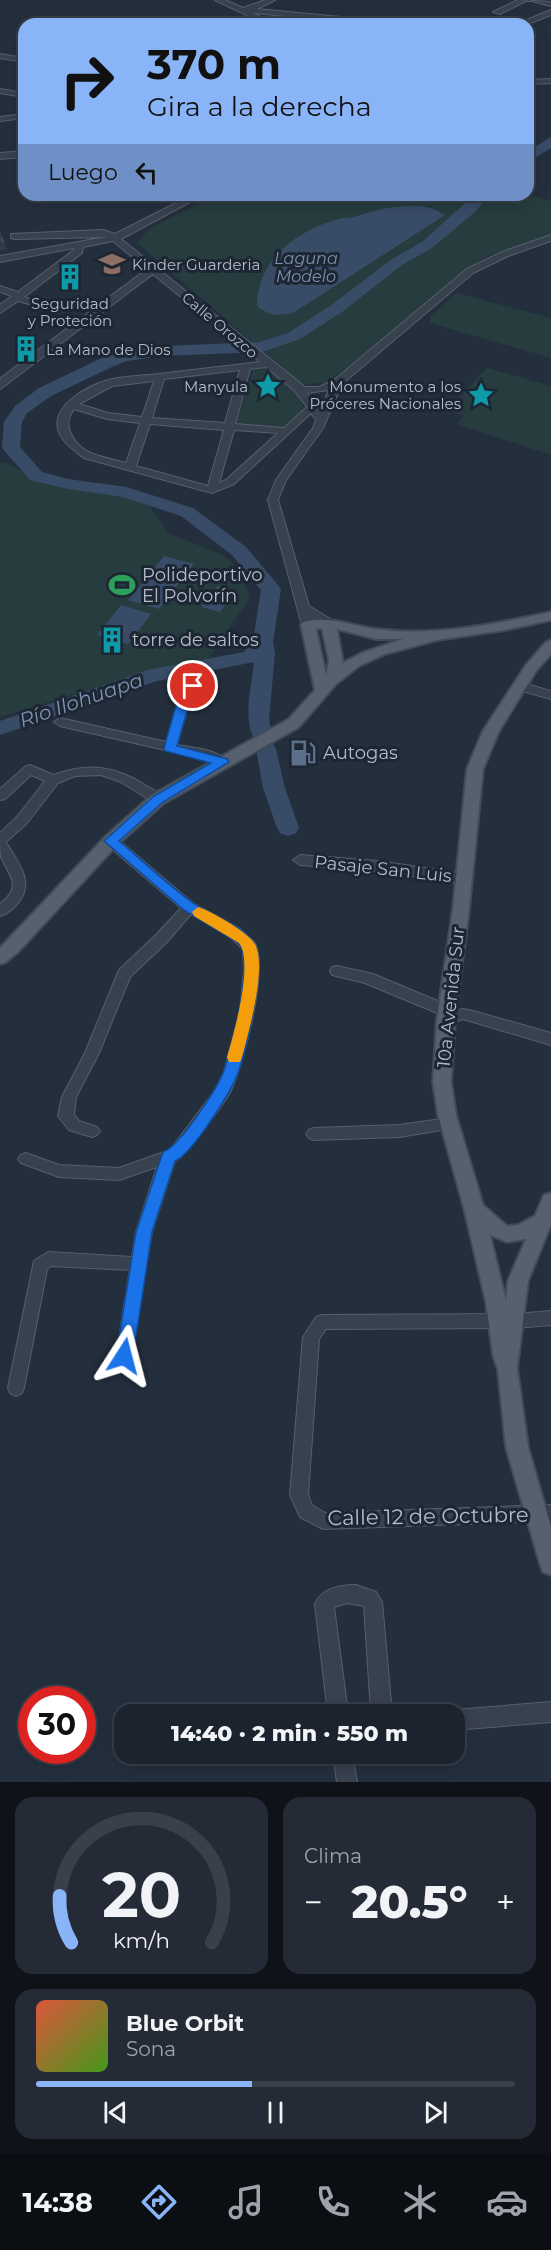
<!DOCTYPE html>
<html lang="es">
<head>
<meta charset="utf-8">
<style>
	:root { --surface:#1b232e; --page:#242b36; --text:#f1f3f6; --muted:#a0a4aa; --line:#39404a; --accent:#8ab4f8 }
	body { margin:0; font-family:Montserrat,sans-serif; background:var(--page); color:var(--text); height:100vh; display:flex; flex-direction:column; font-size:22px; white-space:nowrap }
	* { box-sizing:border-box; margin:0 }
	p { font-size:20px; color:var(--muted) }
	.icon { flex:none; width:33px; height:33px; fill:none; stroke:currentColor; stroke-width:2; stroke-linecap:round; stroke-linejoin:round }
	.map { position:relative; height:1782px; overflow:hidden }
	.panel { display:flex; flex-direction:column; gap:15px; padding:15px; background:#0f1319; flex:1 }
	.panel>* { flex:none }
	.banner { position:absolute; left:18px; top:18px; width:516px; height:183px; border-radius:18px; box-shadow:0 3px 15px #0003,0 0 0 2px var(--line); background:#8ab4f8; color:#111; overflow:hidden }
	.speed { position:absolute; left:18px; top:1686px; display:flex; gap:12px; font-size:30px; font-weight:700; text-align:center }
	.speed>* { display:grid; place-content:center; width:78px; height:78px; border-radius:50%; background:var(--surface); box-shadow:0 3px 15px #0003,0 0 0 2px var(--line); line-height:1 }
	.speed .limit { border:9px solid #d22; background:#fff; color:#111 }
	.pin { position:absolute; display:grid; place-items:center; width:51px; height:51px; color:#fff; margin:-26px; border:3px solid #fff; border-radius:50%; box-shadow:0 2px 6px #0007 }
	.me { position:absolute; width:66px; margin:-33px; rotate:9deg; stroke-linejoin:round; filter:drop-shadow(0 0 4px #0008) }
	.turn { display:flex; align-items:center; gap:21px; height:126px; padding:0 30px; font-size:27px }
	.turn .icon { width:78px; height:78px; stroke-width:2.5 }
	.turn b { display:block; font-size:42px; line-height:51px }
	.then { display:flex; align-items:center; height:57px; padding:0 30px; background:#0003; gap:12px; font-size:22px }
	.big { font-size:45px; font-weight:800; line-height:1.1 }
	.panel .tile { flex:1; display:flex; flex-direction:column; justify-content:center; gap:9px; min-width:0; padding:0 21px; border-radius:18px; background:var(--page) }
	.panel .dial { align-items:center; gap:0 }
	.dial svg { height:156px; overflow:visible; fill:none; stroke:var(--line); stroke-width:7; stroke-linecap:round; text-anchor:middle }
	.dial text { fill:var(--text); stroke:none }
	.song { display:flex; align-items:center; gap:18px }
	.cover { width:72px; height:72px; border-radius:9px; background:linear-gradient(135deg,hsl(10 70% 55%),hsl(100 70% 35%)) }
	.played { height:6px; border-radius:3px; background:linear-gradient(90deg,var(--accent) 45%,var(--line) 45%) }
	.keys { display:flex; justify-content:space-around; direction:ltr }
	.heat { display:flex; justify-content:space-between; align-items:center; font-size:33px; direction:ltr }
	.panel .tiles { flex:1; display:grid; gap:15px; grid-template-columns:1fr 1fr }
	.tile:last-child { grid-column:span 2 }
	.trip { position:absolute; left:114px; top:1704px; width:351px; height:60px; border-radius:18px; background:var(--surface); box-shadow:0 3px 15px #0003,0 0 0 2px var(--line); font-weight:800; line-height:60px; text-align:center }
	.menu { display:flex; height:96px; justify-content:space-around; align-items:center; background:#0b0e12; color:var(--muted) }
	.menu .icon { width:42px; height:42px }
	.menu .selected { color:var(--accent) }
	.menu b { font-size:27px; color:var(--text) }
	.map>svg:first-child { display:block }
	.green { fill:#263c3f }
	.water { fill:#394c67 }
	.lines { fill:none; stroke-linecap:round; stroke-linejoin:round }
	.river { fill:#394c67; fill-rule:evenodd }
	.minor-casing { stroke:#565f6c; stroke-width:2 }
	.major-casing { stroke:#414a57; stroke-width:4 }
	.minor { fill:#38414e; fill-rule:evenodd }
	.major { fill:#56606e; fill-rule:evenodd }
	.shaded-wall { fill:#303945 }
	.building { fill:#455162; stroke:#303945; stroke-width:1.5 }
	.route { fill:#1a73e8; stroke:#114b97; stroke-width:1.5 }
	.slow { fill:#f59e0b }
	.labels { text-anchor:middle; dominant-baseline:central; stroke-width:6; stroke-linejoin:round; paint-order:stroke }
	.far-poi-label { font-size:15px; fill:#b4bcc9; stroke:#1d2633; text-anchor:start }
	.far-street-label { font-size:15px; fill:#b4bcc9; stroke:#1d2633 }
	.far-water-label { font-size:16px; font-style:italic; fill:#7c92b1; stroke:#1d2633 }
	.poi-label { font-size:18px; fill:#b4bcc9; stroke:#1d2633; text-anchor:start }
	.street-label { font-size:18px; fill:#b4bcc9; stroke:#1d2633 }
	.water-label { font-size:20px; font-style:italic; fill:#7c92b1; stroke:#1d2633 }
	.near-street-label { font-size:21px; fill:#b4bcc9; stroke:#1d2633 }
</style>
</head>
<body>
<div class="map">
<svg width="551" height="1782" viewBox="0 0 551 1782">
	<rect width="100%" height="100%" fill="#242f3e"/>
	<path class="green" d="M 216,195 L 528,195 L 551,201 L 551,234 L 493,254 L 465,270 L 419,310 L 326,383 L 301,384 L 137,243 L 150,228 Z
		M 456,293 L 551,318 L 551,358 L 430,323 L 430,317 Z
		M 487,368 L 551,386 L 551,455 L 457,424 L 464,416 L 446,410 Z
		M 264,369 C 278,379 304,391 303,410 L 284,428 L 236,424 L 253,370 Z
		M 0,462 L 7,463 L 31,477 L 76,488 L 123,494 L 146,501 L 168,533 L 221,554 L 231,562 L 239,572 L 250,598 L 208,659 L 131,677 L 0,717 Z"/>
	<path class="water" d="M 420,206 L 434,209 L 445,215 L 293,313 C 278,316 269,316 257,306 C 257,258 300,228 343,218 C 348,217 353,218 357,216 C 383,208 392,206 420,206 Z
		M 164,556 L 194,564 L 159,609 L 128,600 Z
		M 217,586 L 236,591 L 220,612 L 201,607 Z
		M 121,605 L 151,614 L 128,644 L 97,635 Z"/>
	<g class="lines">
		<path class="river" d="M 551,137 L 551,148 L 528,162 L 528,151 Z
			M 474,195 L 489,195 L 476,211 L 432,248 L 402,265 L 342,312 L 300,339 L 262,352 L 162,356 L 127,361 L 114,366 L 51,396 L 27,413 L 22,422 L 20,447 L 42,472 L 68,479 L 126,487 L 193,508 L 246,547 L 278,585 L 281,589 L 273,643 L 275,653 L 269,719 L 272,735 L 269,740 L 262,742 L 255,740 C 242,719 252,685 254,662 L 157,681 L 0,735 L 0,721 L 147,670 L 244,652 L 253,641 L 261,590 L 232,555 L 181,516 L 123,497 L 68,489 L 30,480 L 2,448 L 4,422 L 15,406 L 39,388 L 102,358 L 124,351 L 162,346 L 260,342 L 288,333 L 330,306 L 392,259 L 422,242 Z
			M 266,742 L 273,744 L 276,749 L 285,788 L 299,828 L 296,833 L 288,836 L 280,833 L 277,828 L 263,788 L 256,749 L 259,744 Z"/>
		<g class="minor-casing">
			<path id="minor" d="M 215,0 L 225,0 L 243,8 L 265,0 L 275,0 L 257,9 L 394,22 L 398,24 L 370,24 L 253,13 L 275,24 L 265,24 Z
				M 518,0 L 551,2 L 551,6 L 528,0 L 500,14 L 493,12 Z
				M 551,10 L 551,15 L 528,24 L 517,24 Z
				M 0,54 L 24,58 L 24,62 L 0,58 Z
				M 551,79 L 551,83 L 528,84 L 528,80 Z
				M 0,89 L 24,93 L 24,97 L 0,93 Z
				M 24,114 L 24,118 L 0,121 L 0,117 Z
				M 24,151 L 24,157 L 0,159 L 0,153 Z
				M 192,195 L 203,195 L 121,239 L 305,387 L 319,387 L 334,380 L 467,269 L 502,252 L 551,235 L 551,241 L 508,256 L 473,273 L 342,384 L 323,428 L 286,480 L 278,500 L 309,606 L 332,620 L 334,623 L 332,626 L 324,626 L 312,618 L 314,625 L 312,628 L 308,629 L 302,625 L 268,500 L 276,480 L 313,428 L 316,420 L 311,413 L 234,484 L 212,493 L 84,458 C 75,451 63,443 59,432 C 49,406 88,386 108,380 C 124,376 142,376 159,374 C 192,370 226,366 260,362 L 153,274 L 0,389 L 0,380 L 2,377 L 147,269 L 113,241 L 83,247 L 82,253 L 24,297 L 48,305 L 48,309 L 18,301 L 0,313 L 0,305 L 12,296 L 0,292 L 0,286 L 18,292 L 74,250 L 74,248 L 0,262 L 0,256 L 106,237 L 14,239 L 11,238 L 11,234 L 103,230 L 115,234 ZM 266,367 L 295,391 L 307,407 L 284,428 L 235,424 L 250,369 ZM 240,370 L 225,423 L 152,418 L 164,379 ZM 154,381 L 142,417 L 108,413 L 79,404 L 112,386 ZM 329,390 L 320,411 L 307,393 ZM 74,409 L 107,419 L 140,423 L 126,463 C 116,460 104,458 93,454 C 75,447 60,426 74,409 ZM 150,424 L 224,430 L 208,486 L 136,466 ZM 234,430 L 278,433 L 226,480 L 219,483 Z
				M 193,682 L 199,686 L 193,690 L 177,745 C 193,748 218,749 228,762 L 226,765 L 222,766 L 209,760 L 60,726 L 54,722 L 60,718 L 166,742 L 182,688 Z
				M 519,682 L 551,691 L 551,699 L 515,689 L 513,686 L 515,683 Z
				M 30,765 L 54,775 C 87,762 115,766 145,785 C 152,789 160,793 164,799 L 163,802 L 153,802 L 121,782 L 101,775 L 75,776 L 58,783 L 27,823 L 6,842 C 17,861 35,881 19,902 C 14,908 7,914 0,916 L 0,904 C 23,886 10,877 1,857 C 0,850 0,840 0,833 L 17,817 L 45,781 L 31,775 L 5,799 L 0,800 L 0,789 L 26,766 Z
				M 111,836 L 116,838 L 194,904 L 240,929 L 255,943 C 268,970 243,1070 228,1096 C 214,1118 196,1138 180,1158 L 175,1161 L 152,1232 L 130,1361 L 124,1363 L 118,1361 L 116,1356 L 130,1270 L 51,1266 L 47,1269 L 24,1388 L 22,1393 L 16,1396 L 10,1393 L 8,1388 L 34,1261 L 48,1252 L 132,1257 L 136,1232 L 157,1167 L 119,1180 L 59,1177 L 21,1163 L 18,1159 L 21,1155 L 26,1153 L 59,1165 L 119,1168 L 170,1150 L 216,1089 L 224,1072 L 240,1011 L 244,971 L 243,949 L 230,937 L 191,914 L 166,943 L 130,977 L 99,1053 L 76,1097 L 74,1115 L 79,1121 L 97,1127 L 100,1131 L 97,1135 L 92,1137 L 69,1130 L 58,1116 L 62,1097 L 85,1053 L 119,970 L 156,935 L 181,908 L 106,844 L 104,841 L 106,838 Z
				M 300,855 L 378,861 L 465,874 L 472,879 L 465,884 L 378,871 L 300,865 L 293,860 Z
				M 337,966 L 373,974 L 452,1007 L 454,1011 L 463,1009 L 473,1011 L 551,1033 L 551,1045 L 463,1019 L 446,1025 L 441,1023 L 439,1019 L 442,1015 L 365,983 L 332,975 L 330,971 L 332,967 Z
				M 449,1118 L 454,1120 L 457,1124 L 454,1128 L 399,1137 L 314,1140 L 309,1138 L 306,1134 L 309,1130 L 314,1128 L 399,1125 Z
				M 551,1311 L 551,1325 L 516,1328 L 326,1329 L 319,1339 L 308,1495 L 312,1505 L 325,1513 L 551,1505 L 551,1521 L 323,1529 L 300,1517 L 290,1495 L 303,1337 L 316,1317 L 322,1315 L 516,1314 Z
				M 356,1585 L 376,1592 L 382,1602 L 392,1714 L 373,1714 L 371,1712 L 364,1606 L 348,1603 L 334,1607 L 348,1714 L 328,1714 L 315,1604 C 322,1588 340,1585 356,1585 Z
				M 551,1702 L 551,1722 L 454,1730 L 454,1714 L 447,1714 L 454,1710 Z
				M 333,1754 L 352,1754 L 357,1782 L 337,1782 Z"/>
		</g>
		<g class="major-casing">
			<path id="major" d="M 551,612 L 551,620 L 505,630 L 437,640 L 385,654 L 359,666 L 336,684 L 299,727 L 164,803 L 117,845 L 19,951 L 6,962 L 0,964 L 0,948 L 105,837 L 152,795 L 289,719 L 315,690 L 301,625 L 303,622 C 329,615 350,626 376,629 C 434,637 495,624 551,612 ZM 322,628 L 329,661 L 326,675 L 316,629 ZM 337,629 L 376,639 L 403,639 L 362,653 L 343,663 Z
				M 551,640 L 551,654 L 536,671 L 499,731 L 483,769 L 469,909 L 455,1019 L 451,1082 L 456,1115 L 483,1205 L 507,1226 L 518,1225 L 535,1216 L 544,1195 L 551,1193 L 551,1224 L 528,1281 L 517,1368 L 528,1447 L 551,1527 L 551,1575 L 543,1572 L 540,1564 L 506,1447 L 498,1370 L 493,1355 L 486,1302 L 464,1208 L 438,1115 L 433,1082 L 437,1019 L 453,909 L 467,769 L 483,731 L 526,665 L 546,642 ZM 490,1235 L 507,1242 L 526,1239 L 508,1281 L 506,1301 Z"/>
		</g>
		<use href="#minor" class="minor"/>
		<use href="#major" class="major"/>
	</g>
	<path class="shaded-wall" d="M 5,242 L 6,250 L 0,251 L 0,243 Z"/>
	<path class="building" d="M 447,21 L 455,24 L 442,24 Z
		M 0,233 L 5,242 L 0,243 Z"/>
	<path class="route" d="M 193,682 L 199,686 L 193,690 L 177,746 L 227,759 L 229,762 L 163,802 L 119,841 C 144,862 167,884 193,903 C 212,916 241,924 254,943 C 267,961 246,1050 238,1073 C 231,1092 192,1154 175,1161 L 152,1232 L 133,1356 L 130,1361 L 124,1363 L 118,1361 L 116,1356 L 136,1232 L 163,1152 C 180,1146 216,1090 223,1073 C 232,1049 254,962 239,943 L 184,910 L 104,841 L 154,796 L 211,763 L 165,751 L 164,748 L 181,688 Z"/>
	<path class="slow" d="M 198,907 C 211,911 252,934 256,946 C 266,971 249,1031 242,1057 L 240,1062 L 229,1062 L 227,1057 C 234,1034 254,962 239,943 L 194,916 L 192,912 Z"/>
	<defs>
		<g id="school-bare" transform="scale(2.07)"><path d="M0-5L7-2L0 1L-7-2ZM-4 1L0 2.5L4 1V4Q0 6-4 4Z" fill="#8d6e63" stroke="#1d2633" stroke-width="2.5" paint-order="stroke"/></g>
		<g id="building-bare" transform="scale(2.07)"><path d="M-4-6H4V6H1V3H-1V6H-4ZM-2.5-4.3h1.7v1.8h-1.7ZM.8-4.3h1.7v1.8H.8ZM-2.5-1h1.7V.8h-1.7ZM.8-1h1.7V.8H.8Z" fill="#0f9aa8" stroke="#1d2633" stroke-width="2.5" paint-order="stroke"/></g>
		<g id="sight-bare" transform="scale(2.07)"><path d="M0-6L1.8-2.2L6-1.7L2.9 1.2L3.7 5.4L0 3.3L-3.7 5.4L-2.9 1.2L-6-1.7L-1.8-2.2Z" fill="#0f9aa8" stroke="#1d2633" stroke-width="2.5" paint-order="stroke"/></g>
		<g id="stadium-bare" transform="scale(2.07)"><path d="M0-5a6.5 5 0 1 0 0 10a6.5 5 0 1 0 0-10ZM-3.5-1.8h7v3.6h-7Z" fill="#2e9e5b" stroke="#1d2633" stroke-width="2.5" paint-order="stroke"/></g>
		<g id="fuel-bare" transform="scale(2.07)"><path d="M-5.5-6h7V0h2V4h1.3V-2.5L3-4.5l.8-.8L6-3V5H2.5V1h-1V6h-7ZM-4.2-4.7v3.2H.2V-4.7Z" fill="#5c6f8a" stroke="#1d2633" stroke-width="2.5" paint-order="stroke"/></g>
	</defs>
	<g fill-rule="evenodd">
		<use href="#school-bare" x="112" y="264"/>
		<use href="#building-bare" x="70" y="277"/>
		<use href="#building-bare" x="26" y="349"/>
		<use href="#sight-bare" x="268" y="386"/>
		<use href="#sight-bare" x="481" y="395"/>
		<use href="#stadium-bare" x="122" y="585"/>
		<use href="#building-bare" x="112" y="640"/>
		<use href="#fuel-bare" x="303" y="753"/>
	</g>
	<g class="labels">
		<g class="far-poi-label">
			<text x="132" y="264">Kinder Guarderia</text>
			<text x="70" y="303" text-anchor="middle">Seguridad<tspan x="70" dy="17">y Proteción</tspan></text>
			<text x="46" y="349">La Mano de Dios</text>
			<text x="248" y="386" text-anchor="end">Manyula</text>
			<text x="461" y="386" text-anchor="end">Monumento a los<tspan x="461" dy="17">Próceres Nacionales</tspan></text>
		</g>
		<g class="far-street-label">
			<text transform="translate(220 325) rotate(40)">Calle Orozco</text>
		</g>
		<g class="far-water-label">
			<text x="306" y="258">Laguna<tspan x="306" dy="18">Modelo</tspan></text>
		</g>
		<g class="poi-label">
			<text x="142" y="575">Polideportivo<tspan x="142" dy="21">El Polvorín</tspan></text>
			<text x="132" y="640">torre de saltos</text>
			<text x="323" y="753">Autogas</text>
		</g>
		<g class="street-label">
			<text transform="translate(383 869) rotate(6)">Pasaje San Luis</text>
			<text transform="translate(451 997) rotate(-84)">10a Avenida Sur</text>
		</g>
		<g class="water-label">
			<text transform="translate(81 700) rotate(-19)">Río Ilohuapa</text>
		</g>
		<g class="near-street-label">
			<text transform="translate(428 1516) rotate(-1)">Calle 12 de Octubre</text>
		</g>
	</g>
</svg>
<div class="speed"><div class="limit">30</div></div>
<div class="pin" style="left:193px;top:686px;background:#d93025"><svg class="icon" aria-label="arrive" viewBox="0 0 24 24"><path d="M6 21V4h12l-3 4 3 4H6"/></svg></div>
<svg class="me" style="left:124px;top:1356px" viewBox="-20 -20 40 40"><path d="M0-17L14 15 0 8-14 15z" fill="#1a73e8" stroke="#fff" stroke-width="4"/></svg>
<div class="trip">14:40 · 2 min · 550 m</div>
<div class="banner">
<div class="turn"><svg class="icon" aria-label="right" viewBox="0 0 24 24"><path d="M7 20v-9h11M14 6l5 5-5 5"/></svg><div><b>370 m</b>Gira a la derecha</div></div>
<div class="then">Luego<svg class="icon" aria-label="left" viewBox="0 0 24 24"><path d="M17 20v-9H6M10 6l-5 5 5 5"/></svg></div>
</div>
</div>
<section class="panel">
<div class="tiles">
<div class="tile dial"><svg viewBox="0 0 100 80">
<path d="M14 69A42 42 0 1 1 86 69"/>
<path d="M14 69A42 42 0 0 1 8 45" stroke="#8ab4f8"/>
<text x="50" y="56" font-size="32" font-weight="700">20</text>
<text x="50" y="72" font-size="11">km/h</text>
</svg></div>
<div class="tile"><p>Clima</p>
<div class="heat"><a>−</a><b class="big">20.5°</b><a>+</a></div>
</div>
<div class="tile">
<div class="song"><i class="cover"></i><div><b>Blue Orbit</b><p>Sona</p></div></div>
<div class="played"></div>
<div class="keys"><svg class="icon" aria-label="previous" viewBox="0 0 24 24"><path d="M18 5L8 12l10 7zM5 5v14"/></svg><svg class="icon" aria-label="pause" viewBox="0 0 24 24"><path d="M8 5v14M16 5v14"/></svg><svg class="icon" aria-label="next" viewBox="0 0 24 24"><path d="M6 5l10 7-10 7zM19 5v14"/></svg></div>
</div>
</div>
</section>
<nav class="menu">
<b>14:38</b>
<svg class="icon selected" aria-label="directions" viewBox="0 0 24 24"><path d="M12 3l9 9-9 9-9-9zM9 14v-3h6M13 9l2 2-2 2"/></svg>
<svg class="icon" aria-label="music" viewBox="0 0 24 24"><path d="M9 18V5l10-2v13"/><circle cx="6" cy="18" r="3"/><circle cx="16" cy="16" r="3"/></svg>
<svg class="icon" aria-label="phone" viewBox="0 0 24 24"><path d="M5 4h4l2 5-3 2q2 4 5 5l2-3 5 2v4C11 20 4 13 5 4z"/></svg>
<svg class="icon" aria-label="climate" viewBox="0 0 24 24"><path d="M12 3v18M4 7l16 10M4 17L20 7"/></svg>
<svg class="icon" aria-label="car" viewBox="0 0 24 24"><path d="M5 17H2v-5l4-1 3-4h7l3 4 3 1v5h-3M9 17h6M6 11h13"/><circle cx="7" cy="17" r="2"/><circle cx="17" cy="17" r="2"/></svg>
</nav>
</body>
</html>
